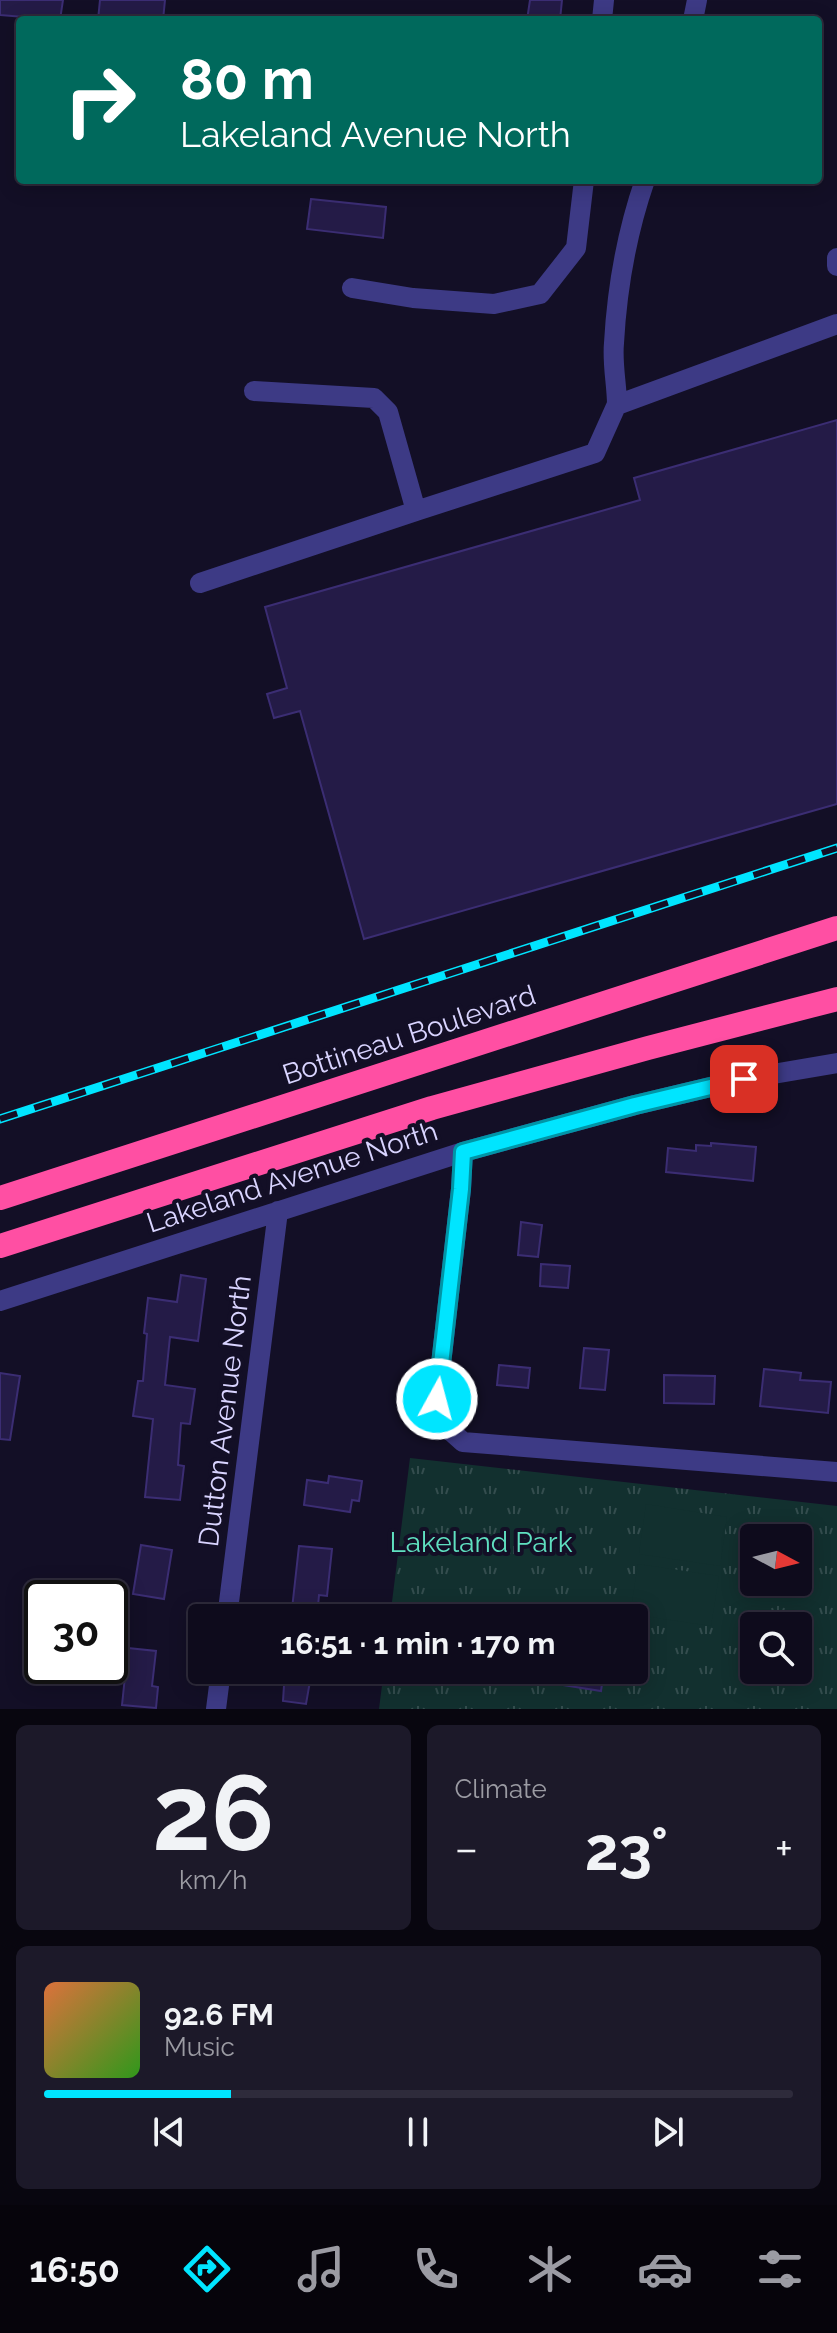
<!DOCTYPE html>
<html lang="en">
<head>
<meta charset="utf-8">
<style>
	:root { --surface:#0e0b1c; --page:#1c1929; --text:#f1f3f6; --muted:#9b9ba3; --line:#2e2b3b; --accent:#00e5ff }
	body { margin:0; font-family:Raleway,sans-serif; background:var(--page); color:var(--text); height:100vh; display:flex; flex-direction:column; font-size:30px; white-space:nowrap }
	* { box-sizing:border-box; margin:0 }
	p { font-size:26px; color:var(--muted) }
	.icon { flex:none; width:44px; height:44px; fill:none; stroke:currentColor; stroke-width:2; stroke-linecap:round; stroke-linejoin:round }
	.map { position:relative; height:1709px; overflow:hidden }
	.side { display:flex; flex-direction:column; gap:16px; padding:16px; background:#08060f; flex:1 }
	.side>* { flex:none }
	.banner { position:absolute; left:16px; top:16px; width:806px; height:168px; border-radius:8px; box-shadow:0 4px 20px #0003,0 0 0 2px var(--line); background:#00695c; color:#fff; overflow:hidden }
	.needle { width:52px; rotate:97deg }
	.controls { position:absolute; left:740px; top:1524px; display:grid; gap:16px }
	.controls a { display:grid; place-items:center; width:72px; height:72px; border-radius:8px; background:var(--surface); box-shadow:0 4px 20px #0003,0 0 0 2px var(--line); font-size:40px }
	.speed { position:absolute; left:24px; top:1580px; display:flex; gap:16px; font-size:40px; font-weight:700; text-align:center }
	.speed>* { display:grid; place-content:center; width:104px; height:104px; border-radius:50%; background:var(--surface); box-shadow:0 4px 20px #0003,0 0 0 2px var(--line); line-height:1 }
	.speed .limit { border:4px solid #111; border-radius:12px; background:#fff; color:#111 }
	.pin { position:absolute; display:grid; place-items:center; width:68px; height:68px; color:#fff; margin:-34px; border-radius:16px; box-shadow:0 4px 12px #0006 }
	.me { position:absolute; width:88px; margin:-44px; rotate:7deg; stroke-linejoin:round; filter:drop-shadow(0 0 6px #0008) }
	.turn { display:flex; align-items:center; gap:28px; height:168px; padding:0 32px; font-size:36px }
	.turn .icon { width:104px; height:104px; stroke-width:2.5 }
	.turn b { display:block; font-size:56px; line-height:68px }
	.big { font-size:60px; font-weight:700; line-height:1.1 }
	.side .card { flex:1; display:flex; flex-direction:column; justify-content:center; gap:12px; min-width:0; padding:0 28px; border-radius:12px; background:var(--page) }
	.side .dial { align-items:center; gap:0 }
	.dial b { font-size:104px; line-height:1 }
	.song { display:flex; align-items:center; gap:24px }
	.cover { width:96px; height:96px; border-radius:12px; background:linear-gradient(135deg,hsl(20 70% 55%),hsl(110 70% 35%)) }
	.played { height:8px; border-radius:4px; background:linear-gradient(90deg,var(--accent) 25%,var(--line) 25%) }
	.keys { display:flex; justify-content:space-around; direction:ltr }
	.heat { display:flex; justify-content:space-between; align-items:center; font-size:44px; direction:ltr }
	.side .tiles { flex:1; display:grid; gap:16px; grid-template-columns:1fr 1fr }
	.card:last-child { grid-column:span 2 }
	.trip { position:absolute; left:188px; top:1604px; width:460px; height:80px; border-radius:8px; background:var(--surface); box-shadow:0 4px 20px #0003,0 0 0 2px var(--line); font-weight:700; line-height:80px; text-align:center }
	.tabs { display:flex; height:128px; justify-content:space-around; align-items:center; background:#06040b; color:var(--muted) }
	.tabs .icon { width:56px; height:56px }
	.tabs .on { color:var(--accent) }
	.tabs b { font-size:36px; color:var(--text) }
	.map>svg:first-child { display:block }
	.park { fill:url(#park-tufts); fill-rule:evenodd }
	.pitch { fill:#12302f }
	.building { fill:#241b47; stroke:#3b2d73; stroke-width:2 }
	.lines { fill:none; stroke-linecap:round; stroke-linejoin:round }
	.minor { stroke:#3d3a85; stroke-width:20 }
	.highway { stroke:#ff4fa3; stroke-width:24 }
	.rail-casing { stroke:#00e5ff; stroke-width:9 }
	.rail { stroke:#130f26; stroke-width:6; stroke-dasharray:18; stroke-linecap:butt }
	.route-casing { stroke:#0095a6; stroke-width:20 }
	.route { stroke:#00e5ff; stroke-width:14 }
	.labels { text-anchor:middle; dominant-baseline:central; stroke-width:8; stroke-linejoin:round; paint-order:stroke }
	.street-label { font-size:28px; fill:#d9d4ff; stroke:#130f26 }
	.park-label { font-size:28px; fill:#5fe0c0; stroke:#130f26 }
</style>
</head>
<body>
<div class="map">
<svg width="837" height="1709" viewBox="0 0 837 1709">
	<defs>
		<pattern id="park-tufts" width="24" height="20" patternUnits="userSpaceOnUse" patternTransform="scale(2)"><rect width="24" height="20" fill="#12302f"/><path d="M3 7l-1-3M5 7V3M7 7l1-3M15 17l-1-3M17 17v-4M19 17l1-3" fill="none" stroke="#344d4e"/></pattern>
	</defs>
	<rect width="100%" height="100%" fill="#130f26"/>
	<path class="park" d="M 410,1458 L 837,1506 L 837,1709 L 379,1709 L 384,1670 L 634,1670 L 634,1618 L 390,1618 ZM 754,1538 L 798,1538 L 798,1582 L 754,1582 ZM 754,1626 L 798,1626 L 798,1670 L 754,1670 Z"/>
	<path class="pitch" d="M 646,1504 L 727,1517 L 720,1566 L 639,1554 Z
		M 638,1564 L 719,1576 L 711,1626 L 630,1614 Z"/>
	<path class="building" d="M 0,0 L 63,0 L 60,20 L 0,15 Z
		M 100,0 L 165,0 L 163,20 L 98,20 Z
		M 530,0 L 562,0 L 560,20 L 527,20 Z
		M 311,199 L 386,207 L 383,238 L 307,229 Z
		M 837,420 L 837,804 L 364,939 L 300,711 L 274,718 L 267,694 L 287,688 L 265,607 L 640,500 L 634,478 Z
		M 711,1143 L 756,1147 L 753,1181 L 666,1172 L 668,1148 L 696,1151 L 696,1145 L 711,1146 Z
		M 521,1222 L 542,1225 L 538,1257 L 518,1255 Z
		M 541,1264 L 570,1266 L 568,1288 L 540,1286 Z
		M 181,1275 L 206,1279 L 198,1341 L 170,1337 L 165,1385 L 195,1389 L 190,1424 L 181,1423 L 178,1465 L 184,1466 L 180,1500 L 145,1497 L 153,1419 L 133,1416 L 138,1381 L 143,1381 L 147,1334 L 144,1333 L 148,1298 L 177,1302 Z
		M 584,1348 L 609,1350 L 605,1390 L 580,1388 Z
		M 499,1365 L 530,1368 L 528,1388 L 497,1385 Z
		M 764,1369 L 801,1373 L 800,1380 L 831,1382 L 828,1413 L 760,1406 Z
		M 0,1373 L 20,1376 L 10,1440 L 0,1439 Z
		M 664,1375 L 715,1376 L 714,1404 L 664,1403 Z
		M 329,1476 L 362,1481 L 359,1501 L 352,1500 L 350,1512 L 304,1505 L 307,1480 L 328,1483 Z
		M 141,1545 L 172,1550 L 164,1599 L 133,1594 Z
		M 299,1546 L 332,1549 L 327,1596 L 319,1595 L 317,1618 L 291,1618 Z
		M 128,1648 L 156,1651 L 152,1686 L 158,1687 L 156,1708 L 122,1705 Z
		M 285,1670 L 312,1670 L 306,1704 L 283,1701 Z
		M 532,1670 L 604,1670 L 601,1691 L 531,1680 Z"/>
	<g class="lines">
		<path class="minor" d="M 602,20 L 604,0
			M 693,20 L 697,0
			M 645,180 C 627,232 617,289 614,343 C 612,364 617,385 617,405 L 837,324
			M 837,258 L 837,266
			M 352,288 L 413,298 L 494,304 L 540,294 L 576,248 L 584,180
			M 254,391 L 374,398 L 388,412 L 416,511 L 595,453 L 617,404
			M 200,583 L 416,511
			M 463,1152 L 461,1189 L 437,1399 L 444,1425 L 463,1442 L 837,1472
			M 0,1301 L 463,1152 L 635,1105 L 744,1079 L 837,1063
			M 227,1618 L 278,1211
			M 216,1709 L 221,1670"/>
		<path class="highway" d="M 0,1198 L 837,928
			M 0,1246 L 432,1108 L 648,1048 L 837,999"/>
		<g class="rail-casing">
			<path id="rail" d="M 0,1119 L 837,848"/>
		</g>
		<use href="#rail" class="rail"/>
	</g>
	<g class="lines">
		<g class="route-casing">
			<path id="route" d="M 437,1399 L 461,1189 L 463,1152 L 635,1105 L 744,1079"/>
		</g>
		<use href="#route" class="route"/>
	</g>
	<g class="labels">
		<g class="street-label">
			<text transform="translate(409 1035) rotate(-18)">Bottineau Boulevard</text>
			<text transform="translate(292 1177) rotate(-18)">Lakeland Avenue North</text>
			<text transform="translate(225 1411) rotate(-83)">Dutton Avenue North</text>
		</g>
		<g class="park-label">
			<text x="481" y="1542">Lakeland Park</text>
		</g>
	</g>
</svg>
<div class="controls">
<a><svg class="needle" viewBox="-14 -14 28 28"><path d="M0-13l5 13h-10z" fill="#e53935"/><path d="M0 13l5-13h-10z" fill="#9b9ba3"/></svg></a>
<a><svg class="icon" aria-label="search" viewBox="0 0 24 24"><circle cx="10" cy="10" r="6"/><path d="M15 15l6 6"/></svg></a>
</div>
<div class="speed"><div class="limit">30</div></div>
<div class="pin" style="left:744px;top:1079px;background:#d93025"><svg class="icon" aria-label="arrive" viewBox="0 0 24 24"><path d="M6 21V4h12l-3 4 3 4H6"/></svg></div>
<svg class="me" style="left:437px;top:1399px" viewBox="-20 -20 40 40"><circle r="17" fill="#00e5ff" stroke="#fff" stroke-width="3"/><path d="M0-11L8 9 0 5-8 9z" fill="#fff"/></svg>
<div class="trip">16:51 · 1 min · 170 m</div>
<div class="banner">
<div class="turn"><svg class="icon" aria-label="right" viewBox="0 0 24 24"><path d="M7 20v-9h11M14 6l5 5-5 5"/></svg><div><b>80 m</b>Lakeland Avenue North</div></div>
</div>
</div>
<section class="side">
<div class="tiles">
<div class="card dial"><b>26</b><p>km/h</p></div>
<div class="card"><p>Climate</p>
<div class="heat"><a>−</a><b class="big">23°</b><a>+</a></div>
</div>
<div class="card">
<div class="song"><i class="cover"></i><div><b>92.6 FM</b><p>Music</p></div></div>
<div class="played"></div>
<div class="keys"><svg class="icon" aria-label="previous" viewBox="0 0 24 24"><path d="M18 5L8 12l10 7zM5 5v14"/></svg><svg class="icon" aria-label="pause" viewBox="0 0 24 24"><path d="M8 5v14M16 5v14"/></svg><svg class="icon" aria-label="next" viewBox="0 0 24 24"><path d="M6 5l10 7-10 7zM19 5v14"/></svg></div>
</div>
</div>
</section>
<nav class="tabs">
<b>16:50</b>
<svg class="icon on" aria-label="directions" viewBox="0 0 24 24"><path d="M12 3l9 9-9 9-9-9zM9 14v-3h6M13 9l2 2-2 2"/></svg>
<svg class="icon" aria-label="music" viewBox="0 0 24 24"><path d="M9 18V5l10-2v13"/><circle cx="6" cy="18" r="3"/><circle cx="16" cy="16" r="3"/></svg>
<svg class="icon" aria-label="phone" viewBox="0 0 24 24"><path d="M5 4h4l2 5-3 2q2 4 5 5l2-3 5 2v4C11 20 4 13 5 4z"/></svg>
<svg class="icon" aria-label="climate" viewBox="0 0 24 24"><path d="M12 3v18M4 7l16 10M4 17L20 7"/></svg>
<svg class="icon" aria-label="car" viewBox="0 0 24 24"><path d="M5 17H2v-5l4-1 3-4h7l3 4 3 1v5h-3M9 17h6M6 11h13"/><circle cx="7" cy="17" r="2"/><circle cx="17" cy="17" r="2"/></svg>
<svg class="icon" aria-label="filters" viewBox="0 0 24 24"><path d="M4 7h16M4 17h16"/><circle cx="9" cy="7" r="2"/><circle cx="15" cy="17" r="2"/></svg>
</nav>
</body>
</html>
